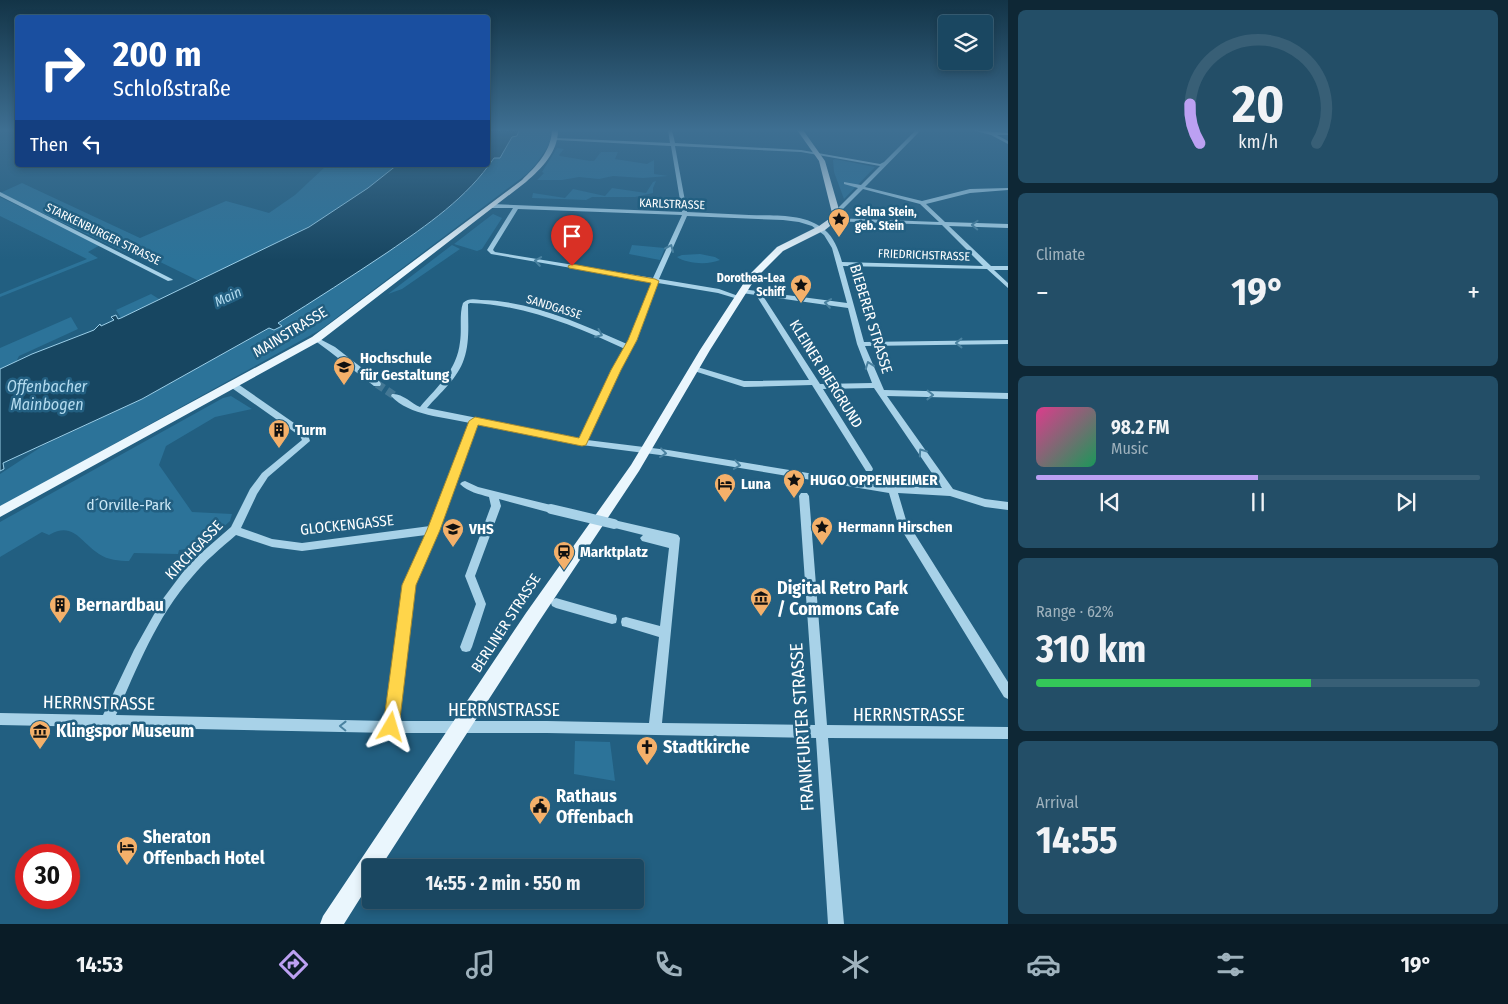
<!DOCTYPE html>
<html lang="en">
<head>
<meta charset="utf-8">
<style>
	:root { --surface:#1a4761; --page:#234e67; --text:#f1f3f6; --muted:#9fb2bd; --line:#385f76; --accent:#bca0f2 }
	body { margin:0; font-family:"Fira Sans Condensed",sans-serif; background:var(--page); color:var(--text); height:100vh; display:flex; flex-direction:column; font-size:19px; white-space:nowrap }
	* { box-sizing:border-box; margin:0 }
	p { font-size:16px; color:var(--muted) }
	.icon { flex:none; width:28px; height:28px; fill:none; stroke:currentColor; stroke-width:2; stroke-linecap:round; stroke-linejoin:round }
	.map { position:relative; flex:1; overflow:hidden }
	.drawer { display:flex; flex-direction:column; gap:10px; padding:10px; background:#0e2735; width:500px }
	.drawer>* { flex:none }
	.top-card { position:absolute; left:15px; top:15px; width:475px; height:152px; border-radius:5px; box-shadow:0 2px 8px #0003,0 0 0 1px var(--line); background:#1a4fa0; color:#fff; overflow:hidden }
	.buttons { position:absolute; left:938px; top:15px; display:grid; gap:10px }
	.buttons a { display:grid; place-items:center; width:55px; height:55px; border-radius:5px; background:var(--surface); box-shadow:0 2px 8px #0003,0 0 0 1px var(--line); font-size:25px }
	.speed { position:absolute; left:15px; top:844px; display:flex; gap:10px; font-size:25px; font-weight:700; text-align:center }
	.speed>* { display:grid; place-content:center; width:65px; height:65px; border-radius:50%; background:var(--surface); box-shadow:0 2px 8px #0003,0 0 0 1px var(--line); line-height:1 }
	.speed .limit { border:8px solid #d22; background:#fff; color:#111 }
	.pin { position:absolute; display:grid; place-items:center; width:42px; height:42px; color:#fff; margin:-51px -21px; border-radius:50% 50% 50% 0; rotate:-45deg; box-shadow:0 0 5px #0007 }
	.pin .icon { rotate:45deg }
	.me { position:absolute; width:55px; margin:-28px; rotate:7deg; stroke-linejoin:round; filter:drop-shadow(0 0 4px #0008) }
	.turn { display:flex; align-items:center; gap:18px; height:105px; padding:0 15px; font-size:22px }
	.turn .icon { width:65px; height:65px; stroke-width:2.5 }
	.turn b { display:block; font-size:35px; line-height:42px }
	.then { display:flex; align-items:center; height:48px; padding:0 15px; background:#0003; gap:10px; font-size:19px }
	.big { font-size:38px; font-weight:700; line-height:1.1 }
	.drawer .widget { flex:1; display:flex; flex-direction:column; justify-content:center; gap:8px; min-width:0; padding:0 18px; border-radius:8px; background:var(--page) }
	.drawer .dial { align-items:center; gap:0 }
	.dial svg { height:130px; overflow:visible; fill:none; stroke:var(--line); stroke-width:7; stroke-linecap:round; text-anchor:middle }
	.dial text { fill:var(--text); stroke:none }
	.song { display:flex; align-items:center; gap:15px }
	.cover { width:60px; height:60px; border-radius:8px; background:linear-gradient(135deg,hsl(330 70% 55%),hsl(150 70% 35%)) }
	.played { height:5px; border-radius:2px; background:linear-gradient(90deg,var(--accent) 50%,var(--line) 50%) }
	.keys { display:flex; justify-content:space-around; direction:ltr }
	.heat { display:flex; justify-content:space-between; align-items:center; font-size:28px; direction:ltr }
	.charge { height:8px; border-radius:4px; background:linear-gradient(90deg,#34c759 62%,var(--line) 0) }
	.trip { position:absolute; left:362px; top:859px; width:282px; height:50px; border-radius:5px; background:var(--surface); box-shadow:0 2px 8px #0003,0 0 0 1px var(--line); font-weight:700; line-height:50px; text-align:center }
	.menu { display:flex; height:80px; justify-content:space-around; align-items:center; background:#0a1c27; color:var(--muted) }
	.menu .icon { width:35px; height:35px }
	.menu .current { color:var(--accent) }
	.menu b { font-size:22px; color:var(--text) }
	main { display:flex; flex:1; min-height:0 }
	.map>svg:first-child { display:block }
	.green { fill:#2c7399 }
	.water { fill:#174661; stroke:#9ccfe9 }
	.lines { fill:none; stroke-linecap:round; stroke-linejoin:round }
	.minor-tunnel { stroke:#437794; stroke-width:8; stroke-dasharray:8 4; stroke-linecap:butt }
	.minor { fill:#a8d2e8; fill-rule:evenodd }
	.major { fill:#eaf6fd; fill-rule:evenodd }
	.minor-bridge { stroke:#a8d2e8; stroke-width:10 }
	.oneway { stroke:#4a82a0 }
	.route { fill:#ffd54a; stroke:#a68a30 }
	.labels { text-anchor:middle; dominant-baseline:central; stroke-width:5; stroke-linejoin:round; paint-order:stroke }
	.far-street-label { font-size:12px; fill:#fff; stroke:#225f81 }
	.far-poi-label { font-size:12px; font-weight:bold; fill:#fff; stroke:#225f81; text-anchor:start }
	.far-water-label { font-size:14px; font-style:italic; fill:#b3dbef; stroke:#225f81 }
	.street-label { font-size:15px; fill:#fff; stroke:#225f81 }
	.poi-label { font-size:15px; font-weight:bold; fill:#fff; stroke:#225f81; text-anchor:start }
	.park-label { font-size:15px; fill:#cce8f6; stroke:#225f81 }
	.water-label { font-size:16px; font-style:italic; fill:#b3dbef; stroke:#225f81 }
	.near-poi-label { font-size:18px; font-weight:bold; fill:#fff; stroke:#225f81; text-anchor:start }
	.near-street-label { font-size:18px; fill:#fff; stroke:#225f81 }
</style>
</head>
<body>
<main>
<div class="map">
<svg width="1008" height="924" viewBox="0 0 1008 924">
	<rect width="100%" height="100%" fill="#225f81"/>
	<path class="green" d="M 519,130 L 550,130 L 551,142 L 536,164 L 527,174 L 320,330 L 0,507 L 0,474 L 44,445 L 142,399 L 270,328 L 281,325 L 278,324 C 317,298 356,274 394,248 C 431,222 469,196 494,158 L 500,158 L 512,137 L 517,136 Z
		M 557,148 L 564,149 L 559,155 L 560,156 L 590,161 L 594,161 L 601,152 L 618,152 L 615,159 L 647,164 L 654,160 L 654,174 L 668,176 L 643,178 L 613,176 L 599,179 L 579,177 L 562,180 L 537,180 L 544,173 L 542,172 Z
		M 835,159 L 875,167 L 844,199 L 834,172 L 833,160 Z
		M 324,165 L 397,165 C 343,215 264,250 199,281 L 154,259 L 139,258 L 120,250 L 0,193 L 22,183 L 140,238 L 226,201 L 269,213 L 295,195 L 326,166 Z
		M 656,181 L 653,188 L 653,193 L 635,197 L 592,197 L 586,200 L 532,198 L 533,193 L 565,198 L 573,189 L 605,196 L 612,188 L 646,193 L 653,182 Z
		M 0,197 L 100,245 L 88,252 L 98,258 L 0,297 L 0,294 L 87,259 L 0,216 Z
		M 493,214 L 502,218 L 482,249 L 477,251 L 454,244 Z
		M 452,245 L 460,249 L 402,289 L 388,294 Z
		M 632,245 L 665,248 L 660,260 L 629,254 Z
		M 700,254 L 715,257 L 720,260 C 709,265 687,264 677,257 L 682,255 Z
		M 151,294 L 159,299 L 121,318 L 116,310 Z
		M 71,317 L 78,329 L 19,356 L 16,362 L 0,369 L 0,348 Z
		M 231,396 L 252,409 L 215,417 L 166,446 L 159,465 L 192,512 L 232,514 L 230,521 L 201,547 L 179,550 L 178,554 L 134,553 L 129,561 C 119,561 108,560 99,554 C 80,542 74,521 49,535 L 42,532 L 0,557 L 0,522 L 223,398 Z
		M 575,741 L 610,742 L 615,781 L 574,774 Z"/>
	<path class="water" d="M 488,130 L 519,130 L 517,136 L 512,137 L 500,158 L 494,158 C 467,198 427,225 388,252 C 352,276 315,300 278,323 L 282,326 L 274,330 L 269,328 L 142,399 L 3,463 L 4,469 L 0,471 L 0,369 L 32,354 L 94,330 L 100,324 L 101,326 L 114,320 L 111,317 L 116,315 L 118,319 L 121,318 L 309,227 L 368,188 L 397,165 L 488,165 Z"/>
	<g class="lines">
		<path class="minor-tunnel" d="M 377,384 L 395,396"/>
		<path class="minor" d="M 668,130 L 672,130 L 675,143 L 801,150 L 880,164 L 884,162 L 916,130 L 921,130 L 865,187 L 922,201 L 970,189 L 1008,188 L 1008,190 L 970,193 L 926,204 L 945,222 L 1008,224 L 1008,228 L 949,226 L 991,266 L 1008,266 L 1008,270 L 994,270 L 1008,283 L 1008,288 L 987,269 L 843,266 L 864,342 L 1008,340 L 1008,344 L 865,346 L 884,390 L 1008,393 L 1008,399 L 887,396 L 953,489 L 985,499 L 1008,502 L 1008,510 L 985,507 L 950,496 L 898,493 L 906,520 L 1008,682 L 1008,699 L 1004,697 L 898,524 L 889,493 L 668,456 L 582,445 L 478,424 L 438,530 L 414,585 L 398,721 L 547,721 L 649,723 L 659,637 L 626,627 L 622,626 L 621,622 L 622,618 L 626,617 L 660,626 L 669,548 L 642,541 L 640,538 L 643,535 L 611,527 L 609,524 L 611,521 L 614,520 L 675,534 L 678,535 L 680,538 L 662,723 L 815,725 L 799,496 L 801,493 L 807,493 L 809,496 L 827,725 L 1008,727 L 1008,739 L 828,738 L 844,924 L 828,924 L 816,738 L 547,733 L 391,733 L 0,725 L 0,713 L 103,715 L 134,650 L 162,600 L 183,572 L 200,554 L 231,527 L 250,489 L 262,473 L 302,440 L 300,436 L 229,386 L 228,384 L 229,382 L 235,382 L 307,432 L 310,441 L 268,477 L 257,494 L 241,528 L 272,539 L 302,543 L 430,526 L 470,423 C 444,417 410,416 391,396 L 392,394 C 402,393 411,403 420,407 C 438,386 457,370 460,342 C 462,329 459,314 463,303 C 468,298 474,299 481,300 C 532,301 581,324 627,344 L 652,282 L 491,254 L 487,250 L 513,208 L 492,208 L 489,206 L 492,204 L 682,212 L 671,146 L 556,140 L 554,139 L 556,138 L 670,143 ZM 675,146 L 801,152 L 880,166 L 861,185 L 844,182 L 844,184 L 858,188 L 839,207 L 839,209 L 843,209 L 863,189 L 920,204 L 939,222 L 832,218 L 830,219 L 830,221 L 942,225 L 983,266 L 842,262 C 838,248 833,235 821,227 C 801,213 772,216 749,215 C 728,214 708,213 687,212 ZM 518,209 L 682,215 L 653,278 L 495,252 L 493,250 L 494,248 ZM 687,216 L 783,220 L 799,222 L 812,226 L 824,235 L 832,248 L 847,303 L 742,289 L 739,291 L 742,293 L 756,295 L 809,380 L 744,381 L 694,366 L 691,366 L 691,370 L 744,387 L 812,385 L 866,471 L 872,471 L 873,469 L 872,467 L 823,389 L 874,388 L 942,488 L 881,485 L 668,450 L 587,440 L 620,370 L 637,340 L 658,283 L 718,293 L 738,299 L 741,297 L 719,289 L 659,279 ZM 763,296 L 848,308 L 857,344 L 872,383 L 820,384 ZM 470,303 C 525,305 575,326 625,349 L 612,370 L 579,438 L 427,408 C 440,393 458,378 464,359 C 470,342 468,322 468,304 ZM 236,535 L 272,547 L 302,551 L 426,535 L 404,585 L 386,721 L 116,715 C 137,668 157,616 192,577 C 205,561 221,548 236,535 Z
			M 972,130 L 1008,133 L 1008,135 L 997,135 L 1008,141 L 1008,144 L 991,135 Z
			M 0,192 L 172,279 L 173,280 L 168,281 L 0,196 Z
			M 316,337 L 335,347 L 380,382 L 381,384 L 380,386 L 374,386 L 329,351 L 314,340 L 312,339 Z
			M 465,481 L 478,487 L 551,505 L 554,506 L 556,509 L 554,512 L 551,513 L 499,499 L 501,506 L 475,576 L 486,604 L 472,647 L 470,651 L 466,652 L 462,651 L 460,647 L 476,604 L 465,576 L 491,506 L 489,497 C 479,494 468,492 460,484 L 462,482 Z
			M 556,598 L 612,614 L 616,615 L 617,619 L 616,623 L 612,624 L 556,608 L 552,606 L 551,603 L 552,600 Z"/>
		<path class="major" d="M 552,130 L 558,130 C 558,152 542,168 526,182 L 320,341 L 0,517 L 0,506 L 312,337 L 522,180 C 536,166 551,152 552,130 Z
			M 797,130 L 803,130 L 825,161 L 840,213 L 835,222 L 825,230 L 783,251 L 755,279 L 710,350 L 639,471 L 538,623 L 380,868 L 371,868 L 371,881 L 344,924 L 320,924 L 323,916 L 526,613 L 631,465 L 700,350 L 749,275 L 777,247 L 819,226 L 829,219 L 832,213 L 819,161 Z"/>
		<path class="minor-bridge" d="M 551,509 L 614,524"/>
	</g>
	<defs><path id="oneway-chevron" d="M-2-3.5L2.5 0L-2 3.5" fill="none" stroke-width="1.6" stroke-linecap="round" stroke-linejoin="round" transform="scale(1.25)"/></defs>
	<g class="oneway">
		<use href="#oneway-chevron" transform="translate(975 225) rotate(-178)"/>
		<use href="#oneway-chevron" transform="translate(670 248) rotate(-66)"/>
		<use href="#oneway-chevron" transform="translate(538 261) rotate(-171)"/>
		<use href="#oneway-chevron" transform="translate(828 303) rotate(-172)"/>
		<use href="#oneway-chevron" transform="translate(599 334) rotate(24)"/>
		<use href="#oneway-chevron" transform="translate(959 343) rotate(180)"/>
		<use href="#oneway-chevron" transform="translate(869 365) rotate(-110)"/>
		<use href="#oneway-chevron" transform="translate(930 395) rotate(1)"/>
		<use href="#oneway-chevron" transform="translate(922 452) rotate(-125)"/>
		<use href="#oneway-chevron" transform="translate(663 453) rotate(7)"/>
		<use href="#oneway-chevron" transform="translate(737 465) rotate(9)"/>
		<use href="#oneway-chevron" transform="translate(343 726) rotate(-179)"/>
	</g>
	<linearGradient id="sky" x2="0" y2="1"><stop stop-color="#133447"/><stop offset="0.5" stop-color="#3e6f92"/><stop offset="1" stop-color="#3e6f92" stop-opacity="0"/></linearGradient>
	<rect width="1008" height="260" fill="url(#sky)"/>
	<path class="route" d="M 572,264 L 655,279 L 659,281 L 637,340 L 621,370 L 586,445 L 582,446 L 478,425 L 440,530 L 416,585 L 399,727 L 397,733 L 391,735 L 385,733 L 383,727 L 402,585 L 427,530 L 469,421 L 475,417 L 579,438 L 611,370 L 628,340 L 651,283 L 569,268 L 568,266 Z"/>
	<defs>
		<g id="sight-pin" transform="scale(1.125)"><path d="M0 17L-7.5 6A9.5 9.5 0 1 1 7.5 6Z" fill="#f4b06a" stroke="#225f81"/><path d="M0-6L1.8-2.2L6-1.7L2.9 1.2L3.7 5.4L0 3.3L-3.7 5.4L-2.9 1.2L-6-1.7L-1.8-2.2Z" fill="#111"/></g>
		<g id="university-pin" transform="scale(1.125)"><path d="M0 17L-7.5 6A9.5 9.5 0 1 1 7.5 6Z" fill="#f4b06a" stroke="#225f81"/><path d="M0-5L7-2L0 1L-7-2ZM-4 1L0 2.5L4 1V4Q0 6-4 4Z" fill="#111"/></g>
		<g id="building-pin" transform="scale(1.125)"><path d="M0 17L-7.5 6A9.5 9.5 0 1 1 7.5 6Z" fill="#f4b06a" stroke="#225f81"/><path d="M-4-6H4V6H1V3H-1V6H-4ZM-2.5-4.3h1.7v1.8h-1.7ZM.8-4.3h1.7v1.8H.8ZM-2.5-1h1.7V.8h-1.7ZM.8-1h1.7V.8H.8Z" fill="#111"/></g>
		<g id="hotel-pin" transform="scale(1.125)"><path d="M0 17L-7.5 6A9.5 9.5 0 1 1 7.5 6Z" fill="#f4b06a" stroke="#225f81"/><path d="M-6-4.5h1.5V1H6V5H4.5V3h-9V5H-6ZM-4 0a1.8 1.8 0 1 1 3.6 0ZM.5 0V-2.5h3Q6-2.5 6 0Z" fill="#111"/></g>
		<g id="station-pin" transform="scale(1.125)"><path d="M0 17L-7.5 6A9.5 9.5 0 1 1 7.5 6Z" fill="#f4b06a" stroke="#225f81"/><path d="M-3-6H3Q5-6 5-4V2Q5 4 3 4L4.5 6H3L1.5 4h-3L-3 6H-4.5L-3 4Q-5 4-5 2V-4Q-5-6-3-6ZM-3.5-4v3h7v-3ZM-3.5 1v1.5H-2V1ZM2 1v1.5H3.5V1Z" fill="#111"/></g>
		<g id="museum-pin" transform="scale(1.125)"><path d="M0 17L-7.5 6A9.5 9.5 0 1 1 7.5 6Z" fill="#f4b06a" stroke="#225f81"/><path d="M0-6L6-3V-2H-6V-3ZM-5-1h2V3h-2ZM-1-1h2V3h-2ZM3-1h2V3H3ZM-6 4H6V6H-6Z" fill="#111"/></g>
		<g id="church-pin" transform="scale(1.125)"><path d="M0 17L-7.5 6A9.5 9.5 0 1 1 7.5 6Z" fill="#f4b06a" stroke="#225f81"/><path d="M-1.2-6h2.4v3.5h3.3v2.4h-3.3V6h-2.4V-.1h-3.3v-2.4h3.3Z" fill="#111"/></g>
		<g id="civic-pin" transform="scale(1.125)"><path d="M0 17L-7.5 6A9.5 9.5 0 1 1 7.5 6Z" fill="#f4b06a" stroke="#225f81"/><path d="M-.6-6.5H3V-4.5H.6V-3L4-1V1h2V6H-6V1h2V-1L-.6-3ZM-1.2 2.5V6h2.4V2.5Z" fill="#111"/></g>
	</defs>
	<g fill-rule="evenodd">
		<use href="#sight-pin" x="839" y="219"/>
		<use href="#sight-pin" x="801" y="285"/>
		<use href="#university-pin" x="344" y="367"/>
		<use href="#building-pin" x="279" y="430"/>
		<use href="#sight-pin" x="794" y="480"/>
		<use href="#hotel-pin" x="725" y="484"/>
		<use href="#sight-pin" x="822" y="527"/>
		<use href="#university-pin" x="453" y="529"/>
		<use href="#station-pin" x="564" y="552"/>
		<use href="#museum-pin" x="761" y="598"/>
		<use href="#building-pin" x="60" y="605"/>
		<use href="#museum-pin" x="40" y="731"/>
		<use href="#church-pin" x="647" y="747"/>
		<use href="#civic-pin" x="540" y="806"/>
		<use href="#hotel-pin" x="127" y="847"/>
	</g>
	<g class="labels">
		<g class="far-street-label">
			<text transform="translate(672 204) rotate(2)">KARLSTRASSE</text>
			<text transform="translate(103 234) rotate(26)">STARKENBURGER STRASSE</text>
			<text transform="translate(924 255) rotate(2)">FRIEDRICHSTRASSE</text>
			<text transform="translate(554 307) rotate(17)">SANDGASSE</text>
		</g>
		<g class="far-poi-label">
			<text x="855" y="212">Selma Stein,<tspan x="855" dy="14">geb. Stein</tspan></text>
			<text x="785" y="278" text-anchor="end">Dorothea-Lea<tspan x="785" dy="14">Schiff</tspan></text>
		</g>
		<g class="far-water-label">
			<text transform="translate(228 297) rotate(-25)">Main</text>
		</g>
		<g class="street-label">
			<text transform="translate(871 319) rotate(73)">BIEBERER STRASSE</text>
			<text transform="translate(290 332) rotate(-31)">MAINSTRASSE</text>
			<text transform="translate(826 374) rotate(58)">KLEINER BIERGRUND</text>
			<text transform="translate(347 525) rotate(-6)">GLOCKENGASSE</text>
			<text transform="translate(194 550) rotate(-46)">KIRCHGASSE</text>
			<text transform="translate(506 623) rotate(-57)">BERLINER STRASSE</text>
		</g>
		<g class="poi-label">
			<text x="360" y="358">Hochschule<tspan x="360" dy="17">für Gestaltung</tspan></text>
			<text x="295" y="430">Turm</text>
			<text x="810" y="480">HUGO OPPENHEIMER</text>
			<text x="741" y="484">Luna</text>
			<text x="838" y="527">Hermann Hirschen</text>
			<text x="469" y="529">VHS</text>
			<text x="580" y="552">Marktplatz</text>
		</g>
		<g class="park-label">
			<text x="129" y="505">d´Orville-Park</text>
		</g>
		<g class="water-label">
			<text x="47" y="386">Offenbacher<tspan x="47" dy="18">Mainbogen</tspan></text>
		</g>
		<g class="near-poi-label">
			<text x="777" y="588">Digital Retro Park<tspan x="777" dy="21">/ Commons Cafe</tspan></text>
			<text x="76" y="605">Bernardbau</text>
			<text x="56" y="731">Klingspor Museum</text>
			<text x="663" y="747">Stadtkirche</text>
			<text x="556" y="796">Rathaus<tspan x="556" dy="21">Offenbach</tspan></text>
			<text x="143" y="837">Sheraton<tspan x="143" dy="21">Offenbach Hotel</tspan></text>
		</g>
		<g class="near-street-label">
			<text transform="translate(99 703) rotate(1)">HERRNSTRASSE</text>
			<text x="504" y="710">HERRNSTRASSE</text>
			<text x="909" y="715">HERRNSTRASSE</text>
			<text transform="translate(802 727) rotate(-94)">FRANKFURTER STRASSE</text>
		</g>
	</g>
</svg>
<div class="buttons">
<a><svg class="icon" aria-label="layers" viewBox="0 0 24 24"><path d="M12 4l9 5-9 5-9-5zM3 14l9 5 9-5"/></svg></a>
</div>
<div class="speed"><div class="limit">30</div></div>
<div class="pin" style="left:572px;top:266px;background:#d93025"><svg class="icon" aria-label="arrive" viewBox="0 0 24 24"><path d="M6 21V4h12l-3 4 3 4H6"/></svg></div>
<svg class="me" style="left:391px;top:727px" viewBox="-20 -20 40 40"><path d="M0-17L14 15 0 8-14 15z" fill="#ffd54a" stroke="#fff" stroke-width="4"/></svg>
<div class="trip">14:55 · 2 min · 550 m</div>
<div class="top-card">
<div class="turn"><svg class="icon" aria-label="right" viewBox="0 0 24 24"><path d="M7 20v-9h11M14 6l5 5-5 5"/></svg><div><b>200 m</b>Schloßstraße</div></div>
<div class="then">Then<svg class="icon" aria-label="left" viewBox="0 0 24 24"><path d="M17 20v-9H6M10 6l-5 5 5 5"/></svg></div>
</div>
</div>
<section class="drawer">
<div class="widget dial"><svg viewBox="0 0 100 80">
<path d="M14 69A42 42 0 1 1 86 69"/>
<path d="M14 69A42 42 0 0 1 8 45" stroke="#bca0f2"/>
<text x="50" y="56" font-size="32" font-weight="700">20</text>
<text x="50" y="72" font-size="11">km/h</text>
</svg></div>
<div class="widget"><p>Climate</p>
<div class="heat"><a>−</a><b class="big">19°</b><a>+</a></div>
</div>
<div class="widget">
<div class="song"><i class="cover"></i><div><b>98.2 FM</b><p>Music</p></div></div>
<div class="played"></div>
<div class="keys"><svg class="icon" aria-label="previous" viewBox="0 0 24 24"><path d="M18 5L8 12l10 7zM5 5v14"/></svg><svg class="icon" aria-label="pause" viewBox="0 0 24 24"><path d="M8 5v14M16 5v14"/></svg><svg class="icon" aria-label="next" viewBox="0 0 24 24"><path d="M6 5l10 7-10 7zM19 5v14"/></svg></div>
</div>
<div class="widget"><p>Range · 62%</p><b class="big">310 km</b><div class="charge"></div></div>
<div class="widget"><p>Arrival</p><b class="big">14:55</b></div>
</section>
</main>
<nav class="menu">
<b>14:53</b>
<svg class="icon current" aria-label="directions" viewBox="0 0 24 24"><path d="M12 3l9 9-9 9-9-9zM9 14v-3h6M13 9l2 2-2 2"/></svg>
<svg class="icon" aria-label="music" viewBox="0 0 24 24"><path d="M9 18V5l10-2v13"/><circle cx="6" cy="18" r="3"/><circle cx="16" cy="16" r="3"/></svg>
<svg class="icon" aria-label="phone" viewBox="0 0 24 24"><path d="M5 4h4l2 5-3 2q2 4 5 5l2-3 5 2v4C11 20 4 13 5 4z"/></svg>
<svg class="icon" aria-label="climate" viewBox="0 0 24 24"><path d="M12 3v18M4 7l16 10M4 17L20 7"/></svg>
<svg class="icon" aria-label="car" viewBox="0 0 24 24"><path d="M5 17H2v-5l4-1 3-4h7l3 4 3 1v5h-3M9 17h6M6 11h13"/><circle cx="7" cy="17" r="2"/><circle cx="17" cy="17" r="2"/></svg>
<svg class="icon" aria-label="filters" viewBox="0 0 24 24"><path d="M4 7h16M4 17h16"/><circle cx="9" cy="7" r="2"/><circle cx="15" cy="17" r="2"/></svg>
<b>19°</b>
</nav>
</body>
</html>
